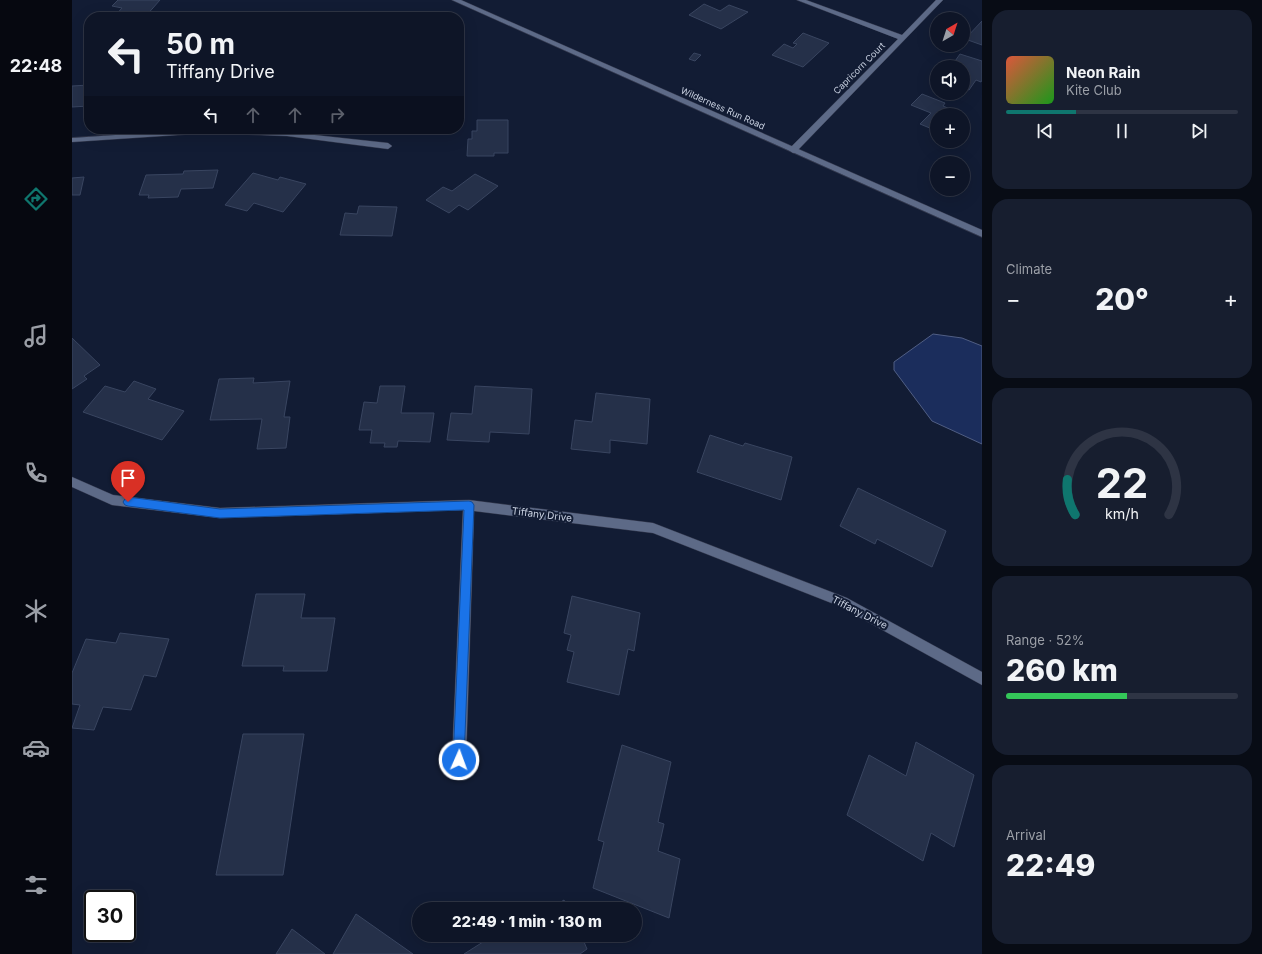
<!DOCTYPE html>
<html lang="en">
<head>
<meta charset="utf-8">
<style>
	:root { --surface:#0e1527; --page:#171e2f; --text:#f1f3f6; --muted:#9b9fa7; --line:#2e3444; --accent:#0f766e }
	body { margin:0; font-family:Inter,sans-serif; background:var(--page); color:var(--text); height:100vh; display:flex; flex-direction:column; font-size:15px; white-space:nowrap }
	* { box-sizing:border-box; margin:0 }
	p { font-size:13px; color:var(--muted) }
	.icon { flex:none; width:22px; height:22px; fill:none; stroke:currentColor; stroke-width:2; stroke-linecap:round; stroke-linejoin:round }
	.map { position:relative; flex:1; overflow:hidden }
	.panel { display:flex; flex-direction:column; gap:10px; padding:10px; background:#080c15; width:280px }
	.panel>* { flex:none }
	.top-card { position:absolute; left:12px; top:12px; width:380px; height:122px; border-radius:16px; box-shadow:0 4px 16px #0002,0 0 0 1px var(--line); background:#0e1527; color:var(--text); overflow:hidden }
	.needle { width:26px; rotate:39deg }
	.fabs { position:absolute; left:858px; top:12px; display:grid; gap:8px }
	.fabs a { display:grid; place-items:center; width:40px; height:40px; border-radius:50%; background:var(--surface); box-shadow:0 4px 16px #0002,0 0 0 1px var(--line); font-size:20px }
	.speed { position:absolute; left:12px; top:890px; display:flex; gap:8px; font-size:20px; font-weight:700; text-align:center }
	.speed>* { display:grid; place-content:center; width:52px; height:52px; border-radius:50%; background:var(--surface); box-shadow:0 4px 16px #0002,0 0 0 1px var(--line); line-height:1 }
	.speed .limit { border:2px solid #111; border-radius:6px; background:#fff; color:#111 }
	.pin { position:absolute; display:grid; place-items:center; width:34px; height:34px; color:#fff; margin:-41px -17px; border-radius:50% 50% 50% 0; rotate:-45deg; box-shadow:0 0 4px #0007 }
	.pin .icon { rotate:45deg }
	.me { position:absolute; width:44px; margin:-22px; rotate:2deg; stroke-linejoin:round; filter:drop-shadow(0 0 3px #0008) }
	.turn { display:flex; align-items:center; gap:14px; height:84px; padding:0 16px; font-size:18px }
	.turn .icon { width:52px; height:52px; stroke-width:2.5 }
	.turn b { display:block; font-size:28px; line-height:34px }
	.lanes { display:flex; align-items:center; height:38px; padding:0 16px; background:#0003; justify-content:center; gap:20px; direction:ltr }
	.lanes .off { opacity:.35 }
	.big { font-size:30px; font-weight:800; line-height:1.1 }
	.panel .tile { flex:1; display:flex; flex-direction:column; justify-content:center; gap:6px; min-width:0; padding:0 14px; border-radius:16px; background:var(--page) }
	.panel .dial { align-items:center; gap:0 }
	.dial svg { height:104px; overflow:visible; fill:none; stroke:var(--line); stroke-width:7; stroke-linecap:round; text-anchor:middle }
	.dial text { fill:var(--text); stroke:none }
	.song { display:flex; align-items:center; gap:12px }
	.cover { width:48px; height:48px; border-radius:6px; background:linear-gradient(135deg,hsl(10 70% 55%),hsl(120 70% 35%)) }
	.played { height:4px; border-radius:2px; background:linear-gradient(90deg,var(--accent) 30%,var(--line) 30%) }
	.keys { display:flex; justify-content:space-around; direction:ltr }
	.heat { display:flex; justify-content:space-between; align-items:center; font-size:22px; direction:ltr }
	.charge { height:6px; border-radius:3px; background:linear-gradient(90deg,#34c759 52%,var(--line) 0) }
	.trip { position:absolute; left:340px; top:902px; width:230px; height:40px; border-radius:20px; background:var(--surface); box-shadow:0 4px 16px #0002,0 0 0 1px var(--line); font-weight:800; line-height:40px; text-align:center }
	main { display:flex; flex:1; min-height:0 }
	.tab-bar { display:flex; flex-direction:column; width:72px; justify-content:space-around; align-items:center; background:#060810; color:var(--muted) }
	.tab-bar .icon { width:28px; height:28px }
	.tab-bar .active { color:var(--accent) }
	.tab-bar b { font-size:18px; color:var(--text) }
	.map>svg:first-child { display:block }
	.water { fill:#1b2d5c; stroke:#505e84 }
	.building { fill:#253049; stroke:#394560 }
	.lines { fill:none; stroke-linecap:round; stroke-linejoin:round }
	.minor-casing { stroke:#32374b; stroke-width:1 }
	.tertiary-casing { stroke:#32374b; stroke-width:1 }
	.minor { fill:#5d6a87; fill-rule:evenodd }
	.tertiary { fill:#5d6a87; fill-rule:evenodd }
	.route { fill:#1a73e8; stroke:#114b97 }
	.labels { text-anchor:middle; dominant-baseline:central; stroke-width:4; stroke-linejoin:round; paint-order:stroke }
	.far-street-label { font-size:9px; fill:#cad2e2; stroke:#121c34 }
	.street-label { font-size:10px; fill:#cad2e2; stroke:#121c34 }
</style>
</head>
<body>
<main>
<nav class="tab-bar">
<b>22:48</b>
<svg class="icon active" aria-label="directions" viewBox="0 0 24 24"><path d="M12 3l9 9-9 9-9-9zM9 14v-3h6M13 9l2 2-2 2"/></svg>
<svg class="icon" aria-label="music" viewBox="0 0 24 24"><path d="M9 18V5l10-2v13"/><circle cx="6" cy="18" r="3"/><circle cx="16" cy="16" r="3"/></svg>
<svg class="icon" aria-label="phone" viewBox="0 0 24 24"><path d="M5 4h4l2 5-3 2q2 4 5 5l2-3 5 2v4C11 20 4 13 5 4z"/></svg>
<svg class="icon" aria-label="climate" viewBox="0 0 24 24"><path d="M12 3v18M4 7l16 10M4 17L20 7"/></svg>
<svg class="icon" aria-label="car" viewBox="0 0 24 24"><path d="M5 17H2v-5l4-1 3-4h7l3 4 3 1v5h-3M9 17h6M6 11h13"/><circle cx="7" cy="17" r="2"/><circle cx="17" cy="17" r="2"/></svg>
<svg class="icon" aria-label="filters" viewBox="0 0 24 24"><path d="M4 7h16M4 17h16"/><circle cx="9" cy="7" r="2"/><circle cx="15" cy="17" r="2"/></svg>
</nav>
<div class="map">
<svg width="910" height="954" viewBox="0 0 910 954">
	<rect width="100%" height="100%" fill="#121c34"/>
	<path class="water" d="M 861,334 L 890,338 L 910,346 L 910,444 L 860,421 L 822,370 L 822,362 Z"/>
	<path class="building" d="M 46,0 L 88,0 L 73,17 L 42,17 L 50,8 L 40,6 Z
		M 632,4 L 648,11 L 657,5 L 676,12 L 649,29 L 617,15 Z
		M 910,21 L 910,45 L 893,39 Z
		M 731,33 L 757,43 L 731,67 L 700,55 L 712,44 L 721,48 L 725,44 L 721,43 Z
		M 622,53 L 629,55 L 623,61 L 617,59 Z
		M 888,54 L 910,61 L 910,80 L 909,82 L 904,80 L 897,90 L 891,88 L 891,67 L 882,67 L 883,65 L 881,64 Z
		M 17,85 L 17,106 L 0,107 L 0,86 Z
		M 850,94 L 873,103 L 871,106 L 892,115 L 891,116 L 891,115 L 865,115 L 865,131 L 848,124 L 859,113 L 839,105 Z
		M 405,120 L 436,120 L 436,153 L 422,153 L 422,156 L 395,156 L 396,139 L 400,139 L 400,131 L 405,131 Z
		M 146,170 L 141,188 L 109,189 L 106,197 L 76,198 L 77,195 L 67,195 L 74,175 L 111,174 L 112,171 Z
		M 181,173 L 206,180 L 208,177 L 234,184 L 211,212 L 182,203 L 175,211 L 153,205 Z
		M 403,174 L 426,186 L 396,210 L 387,205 L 377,213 L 354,200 L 371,187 L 380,191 Z
		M 12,177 L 8,195 L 0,195 L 0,178 Z
		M 287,206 L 325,207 L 320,236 L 268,235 L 273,213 L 285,214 Z
		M 0,338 L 28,365 L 12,376 L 15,379 L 0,389 Z
		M 182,378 L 181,383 L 218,381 L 212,417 L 218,417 L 214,448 L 185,449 L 190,419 L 138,420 L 147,379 Z
		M 62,381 L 84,389 L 76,399 L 112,411 L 90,440 L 11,412 L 33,386 L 53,392 Z
		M 308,386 L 333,386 L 329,413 L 362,413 L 358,442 L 326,441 L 325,447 L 312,447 L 313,443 L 298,443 L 300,430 L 287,430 L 292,402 L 305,403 Z
		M 403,386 L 460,389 L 457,434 L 418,432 L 417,442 L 375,440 L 379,413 L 400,414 Z
		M 524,393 L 578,399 L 575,444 L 538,440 L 538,453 L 499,449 L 503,420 L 520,422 Z
		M 638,435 L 671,446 L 673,443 L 720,457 L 709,500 L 625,472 Z
		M 786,488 L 874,531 L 860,567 L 805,539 L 803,544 L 768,526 Z
		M 184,594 L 233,594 L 229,618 L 263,618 L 255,671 L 211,671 L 212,666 L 170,666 Z
		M 500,596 L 568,613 L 562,651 L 556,649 L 547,695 L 495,682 L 502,652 L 495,650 L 499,635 L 492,633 Z
		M 48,633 L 97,639 L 84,677 L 72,675 L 59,710 L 31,707 L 22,730 L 0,728 L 8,705 L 0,704 L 0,673 L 14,639 L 44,643 Z
		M 171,734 L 232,734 L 211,875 L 144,875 Z
		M 844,742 L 902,775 L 882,847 L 859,833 L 851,861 L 775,815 L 797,755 L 834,776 Z
		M 550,745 L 599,762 L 586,822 L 592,824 L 586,851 L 608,859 L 597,918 L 521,888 L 532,842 L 526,840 Z
		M 492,900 L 496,909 L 478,909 Z
		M 284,914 L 341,954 L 261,954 Z
		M 220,929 L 253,954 L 204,954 Z
		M 422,935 L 509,935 L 515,949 L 508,954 L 392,954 Z"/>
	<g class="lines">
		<g class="minor-casing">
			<path id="minor" d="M 725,0 L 734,0 L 830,35 L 864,0 L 871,0 L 724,152 L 721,153 L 717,150 L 718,148 L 826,39 Z
				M 130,129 L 215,132 L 316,143 L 320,146 L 316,149 L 215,136 L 136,133 L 0,142 L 0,138 Z
				M 0,477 L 41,495 L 148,508 L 397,500 L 581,523 L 775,598 L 910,672 L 910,685 L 767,606 L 581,533 L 402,511 L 394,760 L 392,765 L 387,767 L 382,765 L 380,760 L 391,510 L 148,518 L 40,505 L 0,487 Z"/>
		</g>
		<g class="tertiary-casing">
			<path id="tertiary" d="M 380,0 L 389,0 L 910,230 L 910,237 Z"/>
		</g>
		<use href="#minor" class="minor"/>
		<use href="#tertiary" class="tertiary"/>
	</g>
	<path class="route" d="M 56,497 L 148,509 L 397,501 L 400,502 L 402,505 L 392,760 L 391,764 L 387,766 L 383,764 L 381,760 L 392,510 L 148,518 L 56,506 L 53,505 L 51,502 L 53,499 Z"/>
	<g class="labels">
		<g class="far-street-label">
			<text transform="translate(787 68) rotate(-45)">Capricorn Court</text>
			<text transform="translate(651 108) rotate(24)">Wilderness Run Road</text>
		</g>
		<g class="street-label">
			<text transform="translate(470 514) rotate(7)">Tiffany Drive</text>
			<text transform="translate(788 612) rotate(27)">Tiffany Drive</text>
		</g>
	</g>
</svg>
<div class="fabs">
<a><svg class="needle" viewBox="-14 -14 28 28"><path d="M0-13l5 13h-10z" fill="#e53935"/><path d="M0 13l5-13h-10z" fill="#9b9fa7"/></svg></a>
<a><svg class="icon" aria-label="sound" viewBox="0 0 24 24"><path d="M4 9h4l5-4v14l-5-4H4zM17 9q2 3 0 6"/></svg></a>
<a>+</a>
<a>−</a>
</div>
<div class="speed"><div class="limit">30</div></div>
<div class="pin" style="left:56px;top:502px;background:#d93025"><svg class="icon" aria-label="arrive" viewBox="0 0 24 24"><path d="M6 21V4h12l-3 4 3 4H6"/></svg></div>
<svg class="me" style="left:387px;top:760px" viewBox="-20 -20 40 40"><circle r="17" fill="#1a73e8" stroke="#fff" stroke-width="3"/><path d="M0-11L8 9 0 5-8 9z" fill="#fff"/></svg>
<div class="trip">22:49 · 1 min · 130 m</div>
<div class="top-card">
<div class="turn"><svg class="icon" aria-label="left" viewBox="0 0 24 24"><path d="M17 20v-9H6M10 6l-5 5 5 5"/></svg><div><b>50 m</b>Tiffany Drive</div></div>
<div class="lanes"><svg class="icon" aria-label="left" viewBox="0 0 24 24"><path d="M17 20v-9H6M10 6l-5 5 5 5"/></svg><svg class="icon off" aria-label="ahead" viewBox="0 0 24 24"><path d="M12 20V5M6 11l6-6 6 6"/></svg><svg class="icon off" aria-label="ahead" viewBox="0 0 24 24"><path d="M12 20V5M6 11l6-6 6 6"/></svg><svg class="icon off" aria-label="right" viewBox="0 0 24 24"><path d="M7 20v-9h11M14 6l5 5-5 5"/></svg></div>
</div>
</div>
<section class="panel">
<div class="tile">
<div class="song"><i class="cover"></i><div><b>Neon Rain</b><p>Kite Club</p></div></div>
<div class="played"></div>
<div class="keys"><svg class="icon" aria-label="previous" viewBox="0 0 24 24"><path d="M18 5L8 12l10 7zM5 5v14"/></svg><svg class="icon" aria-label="pause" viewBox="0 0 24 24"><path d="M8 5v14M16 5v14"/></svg><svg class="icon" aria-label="next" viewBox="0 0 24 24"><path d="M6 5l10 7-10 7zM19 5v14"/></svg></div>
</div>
<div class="tile"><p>Climate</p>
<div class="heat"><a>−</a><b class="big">20°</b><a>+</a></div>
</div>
<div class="tile dial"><svg viewBox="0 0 100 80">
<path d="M14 69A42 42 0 1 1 86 69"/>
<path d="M14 69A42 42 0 0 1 8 42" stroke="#0f766e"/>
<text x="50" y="56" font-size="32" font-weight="700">22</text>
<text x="50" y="72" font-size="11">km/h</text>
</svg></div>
<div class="tile"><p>Range · 52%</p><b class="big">260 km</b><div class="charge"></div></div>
<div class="tile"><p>Arrival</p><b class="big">22:49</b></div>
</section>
</main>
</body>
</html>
